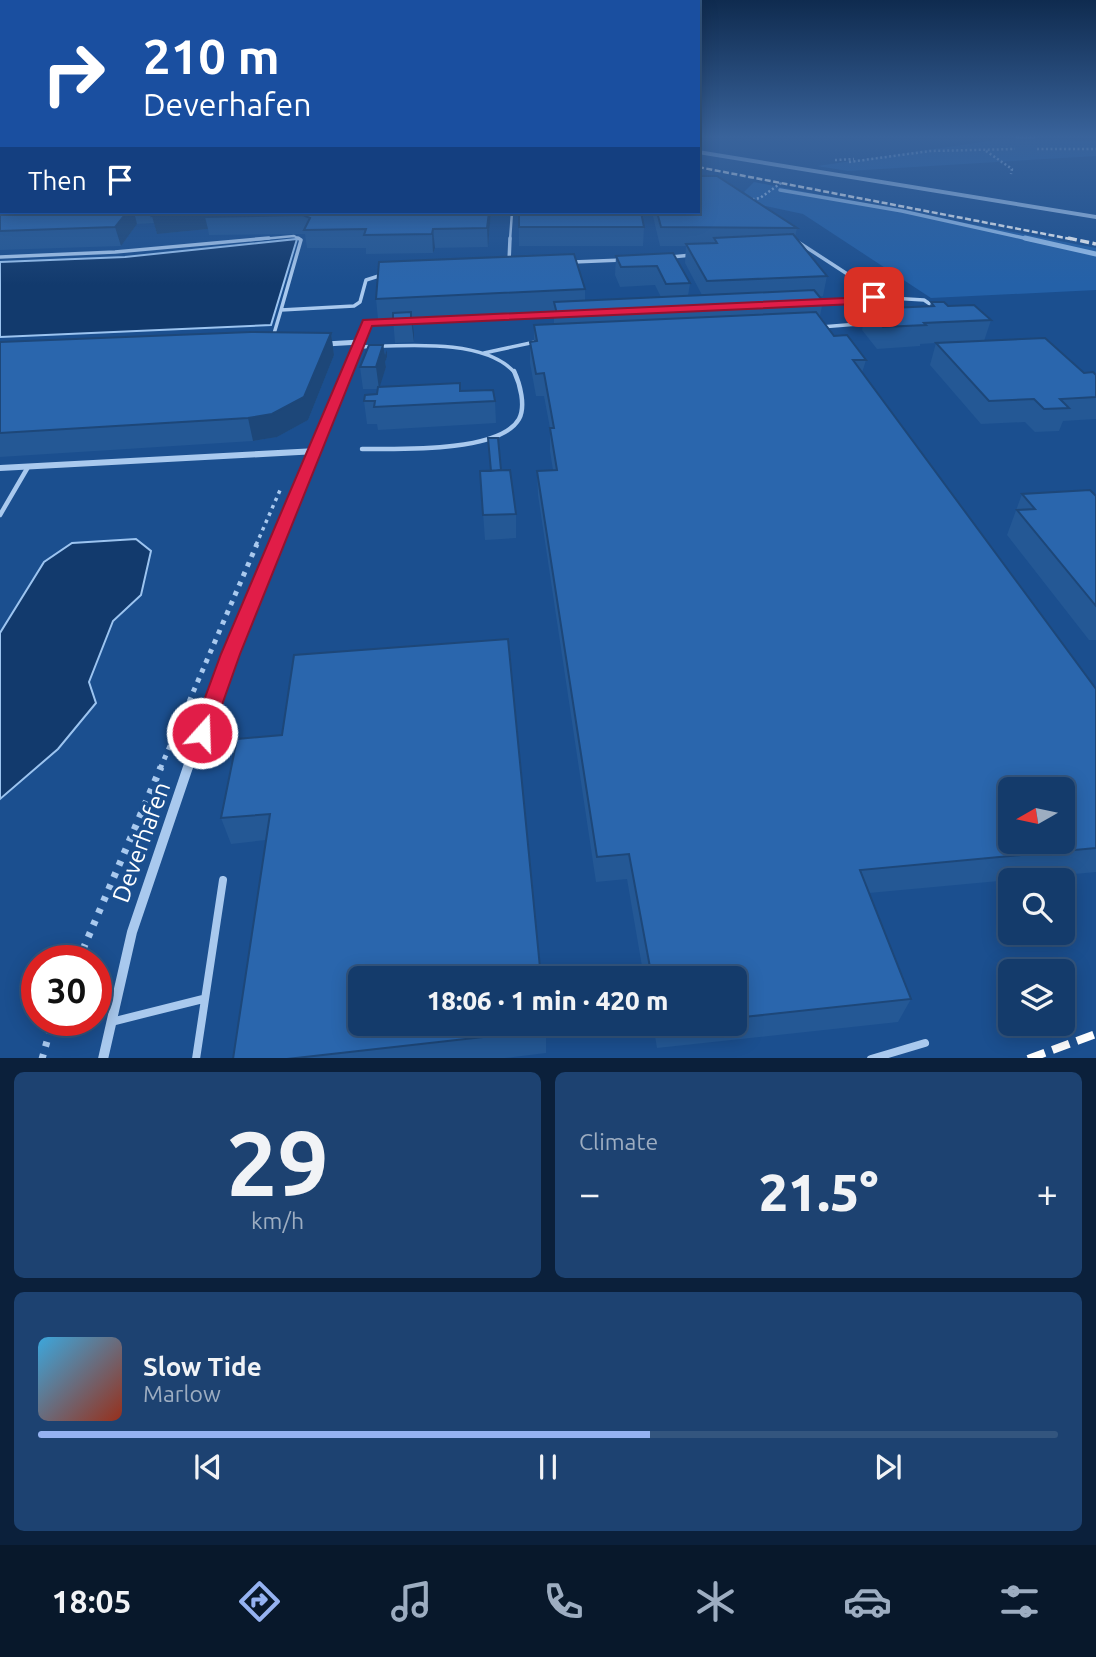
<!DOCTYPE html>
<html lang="en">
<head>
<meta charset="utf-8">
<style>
	:root { --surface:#143b6b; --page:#1d4271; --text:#f1f3f6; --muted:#9dadc1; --line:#33557e; --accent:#95b2f1 }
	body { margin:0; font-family:Ubuntu,sans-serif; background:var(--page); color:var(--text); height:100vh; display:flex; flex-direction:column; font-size:26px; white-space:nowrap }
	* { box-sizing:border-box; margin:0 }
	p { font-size:23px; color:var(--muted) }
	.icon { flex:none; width:38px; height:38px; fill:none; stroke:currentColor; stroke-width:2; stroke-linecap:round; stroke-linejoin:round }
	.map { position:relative; height:1058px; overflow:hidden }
	.panel { display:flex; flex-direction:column; gap:14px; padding:14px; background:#0b203b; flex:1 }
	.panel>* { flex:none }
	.hud { position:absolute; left:0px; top:0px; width:700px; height:214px; box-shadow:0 4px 18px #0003,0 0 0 2px var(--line); background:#1a4fa0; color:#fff; overflow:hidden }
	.needle { width:46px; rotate:261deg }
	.fabs { position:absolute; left:998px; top:777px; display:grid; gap:14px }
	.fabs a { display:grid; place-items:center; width:77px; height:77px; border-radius:10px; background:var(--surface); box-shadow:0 4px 18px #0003,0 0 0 2px var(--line); font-size:35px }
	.speed { position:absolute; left:21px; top:945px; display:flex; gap:14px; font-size:35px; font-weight:700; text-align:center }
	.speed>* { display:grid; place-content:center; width:91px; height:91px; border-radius:50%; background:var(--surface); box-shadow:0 4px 18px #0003,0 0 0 2px var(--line); line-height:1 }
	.speed .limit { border:10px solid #d22; background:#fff; color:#111 }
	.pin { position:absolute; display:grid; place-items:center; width:60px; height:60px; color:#fff; margin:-30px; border-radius:14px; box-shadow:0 4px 10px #0006 }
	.me { position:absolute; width:77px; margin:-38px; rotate:20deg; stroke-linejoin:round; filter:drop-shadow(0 0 5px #0008) }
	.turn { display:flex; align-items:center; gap:24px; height:147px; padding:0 28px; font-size:32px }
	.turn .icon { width:91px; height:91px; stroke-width:2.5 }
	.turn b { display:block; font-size:49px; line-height:60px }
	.then { display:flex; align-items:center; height:66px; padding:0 28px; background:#0003; gap:14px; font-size:26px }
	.big { font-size:52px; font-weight:800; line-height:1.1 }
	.panel .card { flex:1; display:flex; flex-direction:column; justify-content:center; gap:10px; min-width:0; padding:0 24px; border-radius:10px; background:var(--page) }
	.panel .dial { align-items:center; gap:0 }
	.dial b { font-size:91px; line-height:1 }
	.song { display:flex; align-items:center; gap:21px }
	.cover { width:84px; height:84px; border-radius:10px; background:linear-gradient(135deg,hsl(200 70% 55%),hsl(10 70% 35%)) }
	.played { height:7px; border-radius:4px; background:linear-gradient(90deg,var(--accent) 60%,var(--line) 60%) }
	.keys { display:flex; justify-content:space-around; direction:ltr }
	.heat { display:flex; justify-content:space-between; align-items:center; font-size:38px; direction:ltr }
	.panel .tiles { flex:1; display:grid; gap:14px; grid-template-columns:1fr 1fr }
	.card:last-child { grid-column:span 2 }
	.trip { position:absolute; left:348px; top:966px; width:399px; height:70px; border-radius:10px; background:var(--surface); box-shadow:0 4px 18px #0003,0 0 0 2px var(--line); font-weight:800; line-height:70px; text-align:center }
	.tab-bar { display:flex; height:112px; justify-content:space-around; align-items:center; background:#08182b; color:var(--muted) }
	.tab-bar .icon { width:49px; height:49px }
	.tab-bar .active { color:var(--accent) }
	.tab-bar b { font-size:32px; color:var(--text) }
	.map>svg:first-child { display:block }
	.green { fill:#2461a8 }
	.water { fill:#123a6d; stroke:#9cc4f0; stroke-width:2 }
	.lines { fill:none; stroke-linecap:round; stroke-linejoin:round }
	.stream-far1 { stroke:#9cc4f0; stroke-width:3.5 }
	.stream { stroke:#9cc4f0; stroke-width:5 }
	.path-far3 { stroke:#a9c9ee; stroke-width:2.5; stroke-dasharray:2 2.5; stroke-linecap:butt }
	.path-far2 { stroke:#a9c9ee; stroke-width:3.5; stroke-dasharray:3.5 4.5; stroke-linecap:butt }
	.path-far1 { stroke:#a9c9ee; stroke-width:5; stroke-dasharray:4.5 6; stroke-linecap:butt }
	.path { stroke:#a9c9ee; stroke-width:7; stroke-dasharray:5 8; stroke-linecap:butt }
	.service-far3 { stroke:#a9c9ee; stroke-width:2.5 }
	.service-far2 { stroke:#a9c9ee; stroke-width:3.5 }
	.service-far1 { stroke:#a9c9ee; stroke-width:4.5 }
	.service { stroke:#a9c9ee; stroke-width:8 }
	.minor-far3 { stroke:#a9c9ee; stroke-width:5 }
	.minor-far2 { stroke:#a9c9ee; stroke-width:6 }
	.minor-far1 { stroke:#a9c9ee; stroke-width:8 }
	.minor { stroke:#a9c9ee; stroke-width:10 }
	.tertiary { fill:#a9c9ee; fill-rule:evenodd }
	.rail-far2 { stroke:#fff; stroke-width:2.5; stroke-dasharray:6 2.5; stroke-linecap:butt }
	.rail-far1 { stroke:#fff; stroke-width:3.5; stroke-dasharray:9 3.5; stroke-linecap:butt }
	.rail { stroke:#fff; stroke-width:8; stroke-dasharray:18 8; stroke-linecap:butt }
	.wall { fill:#245895 }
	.shaded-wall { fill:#1d4779 }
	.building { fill:#2a66ad; stroke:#1d4779; stroke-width:2; fill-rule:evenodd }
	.route { fill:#e11d48; stroke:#92132f; stroke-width:2 }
	.labels { text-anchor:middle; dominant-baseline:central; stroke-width:7; stroke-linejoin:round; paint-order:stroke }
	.near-street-label { font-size:24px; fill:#fff; stroke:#1b4f8f }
</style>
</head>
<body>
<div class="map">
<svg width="1096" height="1059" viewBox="0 0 1096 1059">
	<rect width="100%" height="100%" fill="#1b4f8f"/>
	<path class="green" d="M 1003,139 L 1096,141 L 1096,156 L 848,171 L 817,166 Z
		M 754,182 L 1096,248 L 1096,290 L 931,298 L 803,214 L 761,205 L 744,192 Z"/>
	<path class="water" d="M 297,239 L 271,325 L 0,337 L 0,262 L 125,257 Z
		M 136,539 L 151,551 L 141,595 L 113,621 L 89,682 L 96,703 L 58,749 L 0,799 L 0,633 L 44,562 L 72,543 Z"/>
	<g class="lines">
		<path class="stream-far1" d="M 780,190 L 902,211 L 1033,240"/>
		<path class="stream" d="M 1025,238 L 1096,254"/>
		<path class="path-far3" d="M 1037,149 L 1096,149
			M 986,151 L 1012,169 L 1011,174
			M 835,160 L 854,159
			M 849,162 L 930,151 L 1015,149
			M 748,200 L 760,198 L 781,183"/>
		<path class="path-far2" d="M 256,545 L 281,488"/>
		<path class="path-far1" d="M 160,769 L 257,544"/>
		<path class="path" d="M 78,961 L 161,767
			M 42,1059 L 53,1020"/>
		<path class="service-far3" d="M 1017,137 L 1034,137
			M 250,240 L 294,236 L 301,240
			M 510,240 L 512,212"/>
		<path class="service-far2" d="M 795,240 L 875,292 L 873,300 L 818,303
			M 0,257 L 115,252 L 269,238
			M 671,257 L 692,255
			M 509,262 L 510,238
			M 573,262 L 622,260
			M 874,297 L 924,300 L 933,306
			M 281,310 L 301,240 L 298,238
			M 367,323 L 560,314
			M 821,327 L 871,323
			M 273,337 L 281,310 L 354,306 L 360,302 L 366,280 L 385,274
			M 358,347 C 401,346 485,337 515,373
			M 484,353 L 535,342"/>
		<path class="service-far1" d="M 362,449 C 396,449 500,453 519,419 C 526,406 520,384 514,371
			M 0,515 L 28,467"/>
		<path class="service" d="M 111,1022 L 203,999
			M 196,1059 L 223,880
			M 871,1059 L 925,1043"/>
		<path class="minor-far3" d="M 326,344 L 360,342
			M 347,373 L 367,323"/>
		<path class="minor-far2" d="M 0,468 L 317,451
			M 276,545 L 348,371"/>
		<path class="minor-far1" d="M 188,769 L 277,544"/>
		<path class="minor" d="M 103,1059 L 132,932 L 188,767"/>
		<path class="tertiary" d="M 698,150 L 1096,215 L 1096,219 L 698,154 Z"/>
		<path class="rail-far2" d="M 698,167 L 1076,240"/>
		<path class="rail-far1" d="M 1068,238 L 1096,244"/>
		<path class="rail" d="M 1028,1059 L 1096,1034"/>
	</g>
	<path class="wall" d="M 0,137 L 2,137 L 2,212 L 491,212 L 488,247 L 435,248 L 433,253 L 366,254 L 366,248 L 307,248 L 305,234 L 209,235 L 208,229 L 157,234 L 154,223 L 137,224 L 121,246 L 0,250 Z
		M 652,212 L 698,212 L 797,228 L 795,237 L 827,276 L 823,296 L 819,297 L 823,301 L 820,316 L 834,336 L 866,360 L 862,373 L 1096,689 L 1096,872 L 869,893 L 911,999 L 898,1022 L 657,1048 L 653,1024 L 735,1024 L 735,978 L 644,978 L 627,879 L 596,882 L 538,495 L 537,471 L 553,470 L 550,451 L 550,428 L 544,396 L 536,396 L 530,363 L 530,342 L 534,341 L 534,325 L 554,324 L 554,311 L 412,318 L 414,342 L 395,343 L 393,319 L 378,319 L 376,299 L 585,289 L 585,301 L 661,297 L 655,285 L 620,287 L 615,275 L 616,256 L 673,253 L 690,283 L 688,296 L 702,295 L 685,263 L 686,246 L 660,246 Z
		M 519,227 L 644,227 L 643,246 L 519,246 Z
		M 931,302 L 948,306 L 991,320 L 984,341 L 1084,373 L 1096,375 L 1096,419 L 1063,421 L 1059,431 L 1035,432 L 1025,422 L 981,424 L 930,365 L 936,343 L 920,344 L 920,346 L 877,349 L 862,330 L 867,309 L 930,306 Z
		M 331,333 L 334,355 L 308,420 L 277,437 L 253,441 L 0,457 L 0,342 Z
		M 383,345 L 384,350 L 387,357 L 385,362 L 386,367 L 379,387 L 460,391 L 495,401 L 496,423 L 378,430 L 377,424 L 367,424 L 364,401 L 377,394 L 378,389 L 363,389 L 360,367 Z
		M 501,470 L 516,514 L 516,538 L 485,540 L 480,471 Z
		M 1022,494 L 1096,496 L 1096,640 L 1089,640 L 1007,535 Z
		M 237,739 L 546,1030 L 546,1053 L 497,1059 L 233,1059 L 266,840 L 231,844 L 221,818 Z"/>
	<path class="shaded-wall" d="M 127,212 L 134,212 L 137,224 L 121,246 L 115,227 Z
		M 195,212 L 210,212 L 205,217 L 208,229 L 157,234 L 152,216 Z
		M 489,212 L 491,212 L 488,247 L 487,228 Z
		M 433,229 L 435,248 L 433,253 L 432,234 Z
		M 411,312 L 414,333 L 414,342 L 411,320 Z
		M 331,333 L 334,355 L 308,420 L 277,437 L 253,441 L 248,418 Z
		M 383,345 L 385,355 L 387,350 L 387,357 L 385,362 L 386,367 L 379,389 L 376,367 Z"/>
	<path class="building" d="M 0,148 L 2,148 L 2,212 L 127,212 L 115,227 L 0,231 Z
		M 698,176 L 717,176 L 797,228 L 661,227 L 657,212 L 698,212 Z
		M 155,212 L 195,212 L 152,216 Z
		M 209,212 L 489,212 L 487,228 L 433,229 L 432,234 L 364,235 L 366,229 L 304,230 L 310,218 L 303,215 L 205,217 Z
		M 519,212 L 641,212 L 644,227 L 519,227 Z
		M 793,234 L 827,276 L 707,281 L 686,244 L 717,243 L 714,238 Z
		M 673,253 L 690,283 L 666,284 L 657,266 L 621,267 L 616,256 Z
		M 574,254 L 585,289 L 376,299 L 379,262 Z
		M 814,290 L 823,301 L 557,314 L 554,302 Z
		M 931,302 L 944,302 L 948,306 L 974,305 L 991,320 L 924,323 L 926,325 L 883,327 L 867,309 L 934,306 Z
		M 411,312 L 411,320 L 393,321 L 393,313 Z
		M 816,312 L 834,336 L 847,335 L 866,360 L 853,360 L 1096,689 L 1096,848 L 860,870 L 911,999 L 735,1018 L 735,978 L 652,978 L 629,854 L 597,857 L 537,471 L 557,470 L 550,428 L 554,428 L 544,373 L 536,374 L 530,342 L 537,341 L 534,325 ZM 1010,789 L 1062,789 L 1062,842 L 1010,842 Z
		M 251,332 L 331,333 L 304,397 L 272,414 L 248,418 L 0,433 L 0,342 Z
		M 1045,338 L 1084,373 L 1093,372 L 1096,375 L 1096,397 L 1060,399 L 1069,408 L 1044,409 L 1034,399 L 989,401 L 936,343 Z
		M 369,345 L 383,345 L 376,367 L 360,367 Z
		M 460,383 L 460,391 L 493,390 L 495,401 L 374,407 L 375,401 L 364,401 L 365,395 L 377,394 L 378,387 Z
		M 488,438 L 498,438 L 501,470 L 491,471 Z
		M 510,470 L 516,514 L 483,515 L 480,471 Z
		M 1090,490 L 1096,496 L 1096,606 L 1017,510 L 1035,509 L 1022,494 Z
		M 508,639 L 541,978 L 360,978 L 360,1024 L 545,1024 L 546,1030 L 287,1059 L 233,1059 L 270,814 L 221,818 L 237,739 L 282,735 L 294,655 Z"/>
	<linearGradient id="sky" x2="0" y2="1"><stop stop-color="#0f2b4f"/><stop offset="0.48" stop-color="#39639b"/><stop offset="1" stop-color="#39639b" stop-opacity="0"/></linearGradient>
	<rect width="1096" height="285" fill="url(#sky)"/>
	<path class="route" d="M 870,294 L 877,294 L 877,303 L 372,326 L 240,654 L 212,733 L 209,738 L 202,741 L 195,738 L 192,733 L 221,654 L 363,320 L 868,297 Z"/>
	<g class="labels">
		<g class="near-street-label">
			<text transform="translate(141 842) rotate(-70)">Deverhafen</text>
		</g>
	</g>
</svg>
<div class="fabs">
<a><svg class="needle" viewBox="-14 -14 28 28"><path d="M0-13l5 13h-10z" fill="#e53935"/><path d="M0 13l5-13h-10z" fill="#9dadc1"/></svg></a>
<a><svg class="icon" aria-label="search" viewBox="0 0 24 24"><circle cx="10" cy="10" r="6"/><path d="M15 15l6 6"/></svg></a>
<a><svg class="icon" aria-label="layers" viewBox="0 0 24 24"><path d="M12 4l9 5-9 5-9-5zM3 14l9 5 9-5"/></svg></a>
</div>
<div class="speed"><div class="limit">30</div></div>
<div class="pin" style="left:874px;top:297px;background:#d93025"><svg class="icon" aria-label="arrive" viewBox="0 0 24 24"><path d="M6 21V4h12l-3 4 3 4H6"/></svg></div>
<svg class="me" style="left:202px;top:733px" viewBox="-20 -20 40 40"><circle r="17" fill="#e11d48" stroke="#fff" stroke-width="3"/><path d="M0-11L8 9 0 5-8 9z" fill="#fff"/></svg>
<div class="trip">18:06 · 1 min · 420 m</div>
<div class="hud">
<div class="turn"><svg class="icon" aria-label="right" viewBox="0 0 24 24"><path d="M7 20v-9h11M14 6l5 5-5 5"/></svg><div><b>210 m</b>Deverhafen</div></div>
<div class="then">Then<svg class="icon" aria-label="arrive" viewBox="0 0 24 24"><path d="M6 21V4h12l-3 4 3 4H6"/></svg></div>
</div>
</div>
<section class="panel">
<div class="tiles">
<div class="card dial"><b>29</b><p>km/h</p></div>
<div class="card"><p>Climate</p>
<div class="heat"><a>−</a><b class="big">21.5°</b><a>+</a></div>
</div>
<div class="card">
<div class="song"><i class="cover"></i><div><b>Slow Tide</b><p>Marlow</p></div></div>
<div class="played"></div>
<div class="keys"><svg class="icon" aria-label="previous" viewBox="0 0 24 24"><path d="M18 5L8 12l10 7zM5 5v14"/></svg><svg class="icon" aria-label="pause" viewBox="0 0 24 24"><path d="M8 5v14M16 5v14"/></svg><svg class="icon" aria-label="next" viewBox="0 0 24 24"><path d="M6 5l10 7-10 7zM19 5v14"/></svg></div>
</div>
</div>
</section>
<nav class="tab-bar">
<b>18:05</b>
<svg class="icon active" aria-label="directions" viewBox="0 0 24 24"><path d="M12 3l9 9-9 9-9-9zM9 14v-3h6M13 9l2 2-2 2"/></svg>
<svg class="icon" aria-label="music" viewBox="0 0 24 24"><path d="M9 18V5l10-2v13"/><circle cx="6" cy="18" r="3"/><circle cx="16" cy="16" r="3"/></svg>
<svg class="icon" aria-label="phone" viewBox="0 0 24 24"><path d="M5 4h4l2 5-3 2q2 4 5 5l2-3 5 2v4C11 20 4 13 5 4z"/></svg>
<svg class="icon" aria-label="climate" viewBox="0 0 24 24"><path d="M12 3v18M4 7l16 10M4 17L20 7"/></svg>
<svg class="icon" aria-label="car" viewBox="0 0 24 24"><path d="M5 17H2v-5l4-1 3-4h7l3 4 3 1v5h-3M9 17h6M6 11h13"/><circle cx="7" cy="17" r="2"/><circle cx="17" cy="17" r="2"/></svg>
<svg class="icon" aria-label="filters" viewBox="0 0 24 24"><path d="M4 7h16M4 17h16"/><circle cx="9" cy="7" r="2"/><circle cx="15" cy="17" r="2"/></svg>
</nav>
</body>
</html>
